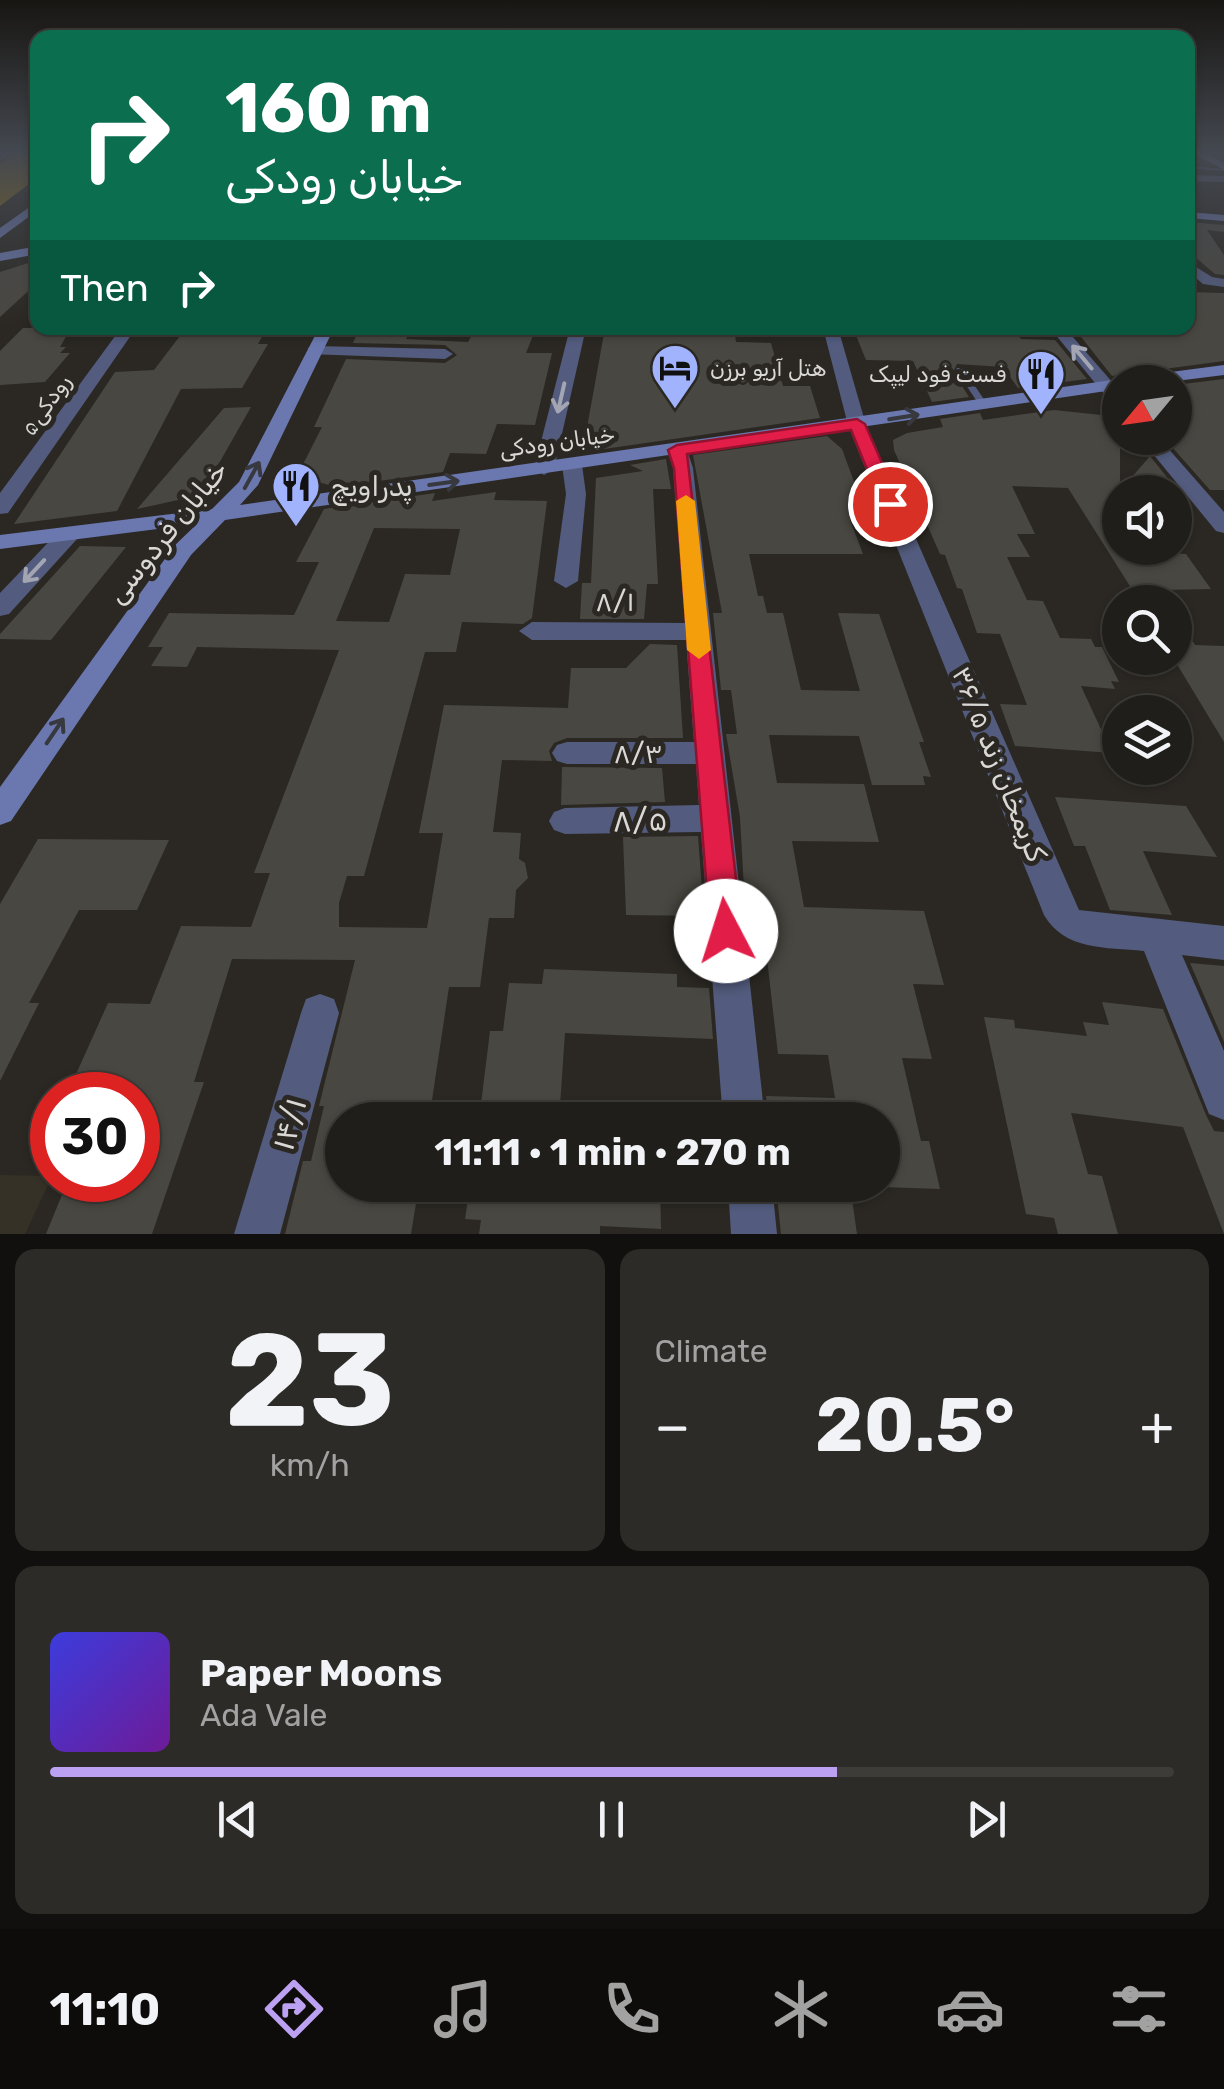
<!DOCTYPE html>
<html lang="en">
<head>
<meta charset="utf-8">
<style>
	:root { --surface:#201e1a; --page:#2d2b27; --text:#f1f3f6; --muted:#a2a2a2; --line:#3d3c39; --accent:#bca0f2 }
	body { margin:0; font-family:Rubik,"Noto Sans Arabic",sans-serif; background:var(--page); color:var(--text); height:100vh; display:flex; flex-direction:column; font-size:38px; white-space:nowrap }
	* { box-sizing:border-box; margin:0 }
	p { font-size:32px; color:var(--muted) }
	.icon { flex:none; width:55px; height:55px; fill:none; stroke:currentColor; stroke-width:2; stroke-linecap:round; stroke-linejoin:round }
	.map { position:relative; height:1234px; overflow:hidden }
	.side { display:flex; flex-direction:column; gap:15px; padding:15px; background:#12100e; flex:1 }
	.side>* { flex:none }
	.hud { position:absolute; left:30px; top:30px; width:1165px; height:305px; border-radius:20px; box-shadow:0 2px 8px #0004,0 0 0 2px var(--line); background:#0b6e4f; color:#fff; overflow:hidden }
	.needle { width:65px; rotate:241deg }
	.tools { position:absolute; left:1102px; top:365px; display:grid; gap:20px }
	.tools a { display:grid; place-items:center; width:90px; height:90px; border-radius:50%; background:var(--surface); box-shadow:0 2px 8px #0004,0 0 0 2px var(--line); font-size:50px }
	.speed { position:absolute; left:30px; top:1072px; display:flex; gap:20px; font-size:50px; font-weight:700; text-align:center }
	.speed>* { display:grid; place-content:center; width:130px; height:130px; border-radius:50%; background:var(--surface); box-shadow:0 2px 8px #0004,0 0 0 2px var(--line); line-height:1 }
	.speed .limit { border:15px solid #d22; background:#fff; color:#111 }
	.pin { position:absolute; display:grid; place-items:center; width:85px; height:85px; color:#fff; margin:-42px; border:5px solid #fff; border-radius:50%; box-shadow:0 2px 10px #0007 }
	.me { position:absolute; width:110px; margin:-55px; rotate:355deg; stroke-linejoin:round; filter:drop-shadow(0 0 8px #0008) }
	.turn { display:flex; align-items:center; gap:35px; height:210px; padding:0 30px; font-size:45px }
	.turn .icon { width:130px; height:130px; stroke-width:2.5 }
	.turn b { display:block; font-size:70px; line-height:85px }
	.then { display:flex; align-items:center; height:95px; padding:0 30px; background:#0003; gap:20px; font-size:38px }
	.big { font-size:75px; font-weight:700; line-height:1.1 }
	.side .widget { flex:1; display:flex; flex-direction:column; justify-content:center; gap:15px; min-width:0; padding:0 35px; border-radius:20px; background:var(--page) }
	.side .dial { align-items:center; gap:0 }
	.dial b { font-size:130px; line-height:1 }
	.song { display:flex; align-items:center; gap:30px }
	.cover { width:120px; height:120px; border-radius:15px; background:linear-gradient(135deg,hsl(240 70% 55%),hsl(280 70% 35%)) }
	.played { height:10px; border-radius:5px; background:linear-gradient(90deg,var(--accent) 70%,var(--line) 70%) }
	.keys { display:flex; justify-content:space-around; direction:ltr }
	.heat { display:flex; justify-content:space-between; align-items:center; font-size:55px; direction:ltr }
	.side .tiles { flex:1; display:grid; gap:15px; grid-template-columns:1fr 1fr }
	.widget:last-child { grid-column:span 2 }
	.trip { position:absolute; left:325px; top:1102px; width:575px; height:100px; border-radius:50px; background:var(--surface); box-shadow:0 2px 8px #0004,0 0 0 2px var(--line); font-weight:700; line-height:100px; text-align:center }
	.dock { display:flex; height:160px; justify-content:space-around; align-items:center; background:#0d0c0a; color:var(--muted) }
	.dock .icon { width:70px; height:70px }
	.dock .selected { color:var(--accent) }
	.dock b { font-size:45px; color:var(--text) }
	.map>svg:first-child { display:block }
	.built { fill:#353126 }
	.water { fill:#886c19 }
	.building { fill:#494741; fill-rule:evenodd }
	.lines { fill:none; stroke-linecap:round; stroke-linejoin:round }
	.lane { fill:#535c7e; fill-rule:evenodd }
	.street { fill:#535c7e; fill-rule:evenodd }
	.secondary { fill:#6a78af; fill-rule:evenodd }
	.primary { fill:#7c8dd4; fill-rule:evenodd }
	.oneway { stroke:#a3a6b2 }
	.oneway2 { stroke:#38383f }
	.route { fill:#e11d48; stroke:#92132f; stroke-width:2.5 }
	.slow { fill:#f59e0b }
	.labels { text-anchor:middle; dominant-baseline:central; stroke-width:10; stroke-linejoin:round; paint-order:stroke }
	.far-poi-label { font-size:22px; fill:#d9d8d4; stroke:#2b2823; text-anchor:start }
	.far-street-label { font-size:22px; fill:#d9d8d4; stroke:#2b2823 }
	.poi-label { font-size:28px; fill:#d9d8d4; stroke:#2b2823; text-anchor:start }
	.street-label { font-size:28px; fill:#d9d8d4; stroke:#2b2823 }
	.near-street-label { font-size:32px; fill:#d9d8d4; stroke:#2b2823 }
</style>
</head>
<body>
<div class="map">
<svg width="1224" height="1234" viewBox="0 0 1224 1234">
	<rect width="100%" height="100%" fill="#2b2823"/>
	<path class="built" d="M 0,1175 L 52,1176 L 25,1234 L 0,1234 Z"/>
	<path class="water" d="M 17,152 L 37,152 L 37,178 L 0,206 L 0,163 Z"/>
	<path class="building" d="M 1188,222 L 1224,225 L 1224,232 L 1207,230 L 1224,255 L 1224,275 L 1215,274 L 1188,251 Z
		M 38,260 L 38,282 L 0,317 L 0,272 Z
		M 1188,292 L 1224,293 L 1224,361 L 1112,376 L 1074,328 L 1188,328 Z
		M 23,328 L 71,328 L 60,347 L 66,347 L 60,353 L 70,353 L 45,382 L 0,385 L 0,351 Z
		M 186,328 L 267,328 L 258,344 L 268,344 L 242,388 L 181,389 L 117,511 L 14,524 L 115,372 L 154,370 Z
		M 476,328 L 536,328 L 526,353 L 552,353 L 535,425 L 497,424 L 486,454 L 450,453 L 443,472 L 336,487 L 297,476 L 322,427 L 314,427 L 346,359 L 445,363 L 457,355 L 445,345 L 353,343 L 359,329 L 409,334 L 406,339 L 468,342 Z
		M 605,328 L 705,333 L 704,328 L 734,328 L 736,342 L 771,343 L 783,386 L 810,386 L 820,418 L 597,450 L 584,444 Z
		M 853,328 L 1013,328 L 1021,339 L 1055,340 L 1087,379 L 1018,388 L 1003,367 L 957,364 L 953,372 L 969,397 L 932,402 L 913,361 L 866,360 Z
		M 1224,379 L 1224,490 L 1210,490 L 1164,438 L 1175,438 L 1175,385 Z
		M 251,407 L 201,495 L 137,509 L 224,408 Z
		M 1054,410 L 1120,417 L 1120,491 L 1150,456 L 1178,491 L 1120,491 L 1120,550 L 1186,554 L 1211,589 L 1160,590 L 1168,602 L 1140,602 L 1068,488 L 1012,486 L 1035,534 L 1017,534 L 1030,557 L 1007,557 L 1027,600 L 1043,601 L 1060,638 L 1091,639 L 1095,647 L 1102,647 L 1119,682 L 1111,681 L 1115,689 L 1081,686 L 1112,753 L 1015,746 L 1000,704 L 1027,705 L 1000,634 L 977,633 L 962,589 L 957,588 L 945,555 L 940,554 L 894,450 L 893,440 L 907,433 L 943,427 L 940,419 L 980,413 L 983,420 Z
		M 827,436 L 842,449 L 868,520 L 850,520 L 863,554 L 749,554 L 758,596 L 763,596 L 767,613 L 783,613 L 801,690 L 860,691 L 838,613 L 879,614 L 924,742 L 919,742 L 931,777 L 923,776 L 925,785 L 872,785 L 859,736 L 769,735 L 777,783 L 864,784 L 879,842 L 792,841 L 804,907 L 924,911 L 944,985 L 913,984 L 932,1059 L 902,1058 L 921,1141 L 929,1141 L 940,1189 L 882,1187 L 882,1120 L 769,1120 L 766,1096 L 835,1098 L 828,1055 L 778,1054 L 761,907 L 745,907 L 740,817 L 726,734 L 737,734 L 731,690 L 721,690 L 713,613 L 722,613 L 693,455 Z
		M 666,459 L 671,489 L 653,489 L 658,584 L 647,584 L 644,619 L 580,619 L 582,583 L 591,583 L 596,478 L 643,471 L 630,465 Z
		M 496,492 L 494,500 L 547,501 L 532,618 L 523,624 L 462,622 L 456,652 L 425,652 L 364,876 L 347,876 L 339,903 L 339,927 L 427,928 L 443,833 L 419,833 L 444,705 L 568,708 L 571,668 L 626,668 L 650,644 L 677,645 L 683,738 L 567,738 L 554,743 L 549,751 L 552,761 L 502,760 L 493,832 L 521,833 L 519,859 L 525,863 L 528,878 L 516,890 L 514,918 L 489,918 L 480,987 L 449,987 L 429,1120 L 342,1120 L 342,1185 L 419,1185 L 411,1234 L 285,1234 L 303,1161 L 311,1161 L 324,1106 L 319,1106 L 355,960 L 232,959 L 194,1082 L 204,1082 L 152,1234 L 46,1234 L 68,1180 L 138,1180 L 138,1095 L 104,1095 L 110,1081 L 73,1081 L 108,1003 L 150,1004 L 181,926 L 251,927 L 270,873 L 254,873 L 339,650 L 197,647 L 187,667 L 151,666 L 163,647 L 148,647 L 169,613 L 294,615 L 319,562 L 296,562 L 324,509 L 435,493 L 432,501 ZM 374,528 L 460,529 L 450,575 L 405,574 L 389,622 L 336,621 Z
		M 80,546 L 126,547 L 51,640 L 0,639 L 0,634 Z
		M 1175,613 L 1195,645 L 1224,646 L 1224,742 L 1175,661 Z
		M 562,767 L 662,768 L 665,802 L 561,805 Z
		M 1055,797 L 1186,806 L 1217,857 L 1143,851 L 1172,915 L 1110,910 L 1085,846 L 1074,846 Z
		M 698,836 L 704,916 L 626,915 L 623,837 Z
		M 38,839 L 169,840 L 137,910 L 79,910 L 29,1003 L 39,1003 L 0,1081 L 0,904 Z
		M 1190,963 L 1224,966 L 1224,1042 Z
		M 544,969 L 677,974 L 677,987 L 709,988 L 713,1039 L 565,1033 L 559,1120 L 479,1120 L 490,1031 L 503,1031 L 509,983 L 542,984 Z
		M 1102,1002 L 1163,1009 L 1206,1115 L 1214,1131 L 1224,1132 L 1224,1234 L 1183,1127 L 1071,1113 L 1088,1174 L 1102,1176 L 1118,1234 L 1058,1234 L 1054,1218 L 1026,1214 L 984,1017 L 1014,1020 L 1015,1028 L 1087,1036 L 1083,1022 L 1109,1025 Z
		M 470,1185 L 660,1185 L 661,1229 L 600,1226 L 600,1234 L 479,1234 L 481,1220 L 465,1219 Z
		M 776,1185 L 850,1185 L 857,1234 L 781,1234 Z"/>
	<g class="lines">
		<path class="lane" d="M 1188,166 L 1224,169 L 1224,171 L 1188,168 Z
			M 957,368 L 963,368 L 987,404 L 986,406 L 980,406 L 956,370 Z"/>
		<path class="street" d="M 1188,175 L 1224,176 L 1224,182 L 1188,181 Z
			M 1188,262 L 1212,277 L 1224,279 L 1224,287 L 1203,284 L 1188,271 Z
			M 121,328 L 136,328 L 8,513 L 0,514 L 0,493 Z
			M 570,328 L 586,328 L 554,469 L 544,475 L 534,469 Z
			M 823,328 L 838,328 L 866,425 L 1079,910 L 1224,926 L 1224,960 L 1182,955 L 1224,1051 L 1224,1120 L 1209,1114 L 1144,951 C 1106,947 1065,951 1044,915 L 848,425 Z
			M 1050,328 L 1065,328 L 1120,391 L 1120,407 L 1114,406 Z
			M 314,346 L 445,349 L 453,354 L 445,359 L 308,354 L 308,348 Z
			M 1140,438 L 1159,438 L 1224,512 L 1224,533 L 1216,531 Z
			M 677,444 L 687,450 L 693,468 L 765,1120 L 723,1120 L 701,832 L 565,834 L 554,830 L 549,821 L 554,812 L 565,808 L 699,805 L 696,764 L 567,764 L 557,761 L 552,753 L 557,745 L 567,742 L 694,742 L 686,640 L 532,640 L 519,631 L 532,622 L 685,623 L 673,468 L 667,450 Z
			M 572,459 L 582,465 L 586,494 L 578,581 L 566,588 L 554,581 L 566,494 L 562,465 Z
			M 69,527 L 77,529 L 80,534 L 77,539 L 9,614 L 0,616 L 0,593 L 61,529 Z
			M 320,994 L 334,999 L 339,1013 L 280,1234 L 234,1234 L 301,1013 L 306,999 Z
			M 728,1185 L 772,1185 L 777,1234 L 731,1234 Z"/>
		<path class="secondary" d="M 14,152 L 0,161 L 3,152 Z
			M 38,201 L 38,210 L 0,238 L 0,228 Z
			M 1188,212 L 1224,215 L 1224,221 L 1188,218 Z
			M 38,246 L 38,254 L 0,261 L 0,253 Z
			M 319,328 L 334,328 L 258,485 L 240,505 L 1133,377 L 1224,365 L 1224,375 L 1168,382 L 1120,382 L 1120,389 L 225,520 L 191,555 L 11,821 L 0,825 L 0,787 L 175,545 L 197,524 L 0,549 L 0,535 L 212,509 L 239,482 Z"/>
		<path class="primary" d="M 1192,152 L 1204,152 L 1224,163 L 1224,170 Z"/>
	</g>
	<defs><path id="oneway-shaft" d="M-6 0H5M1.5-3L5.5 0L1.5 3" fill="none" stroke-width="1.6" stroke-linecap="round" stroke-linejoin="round" transform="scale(2.5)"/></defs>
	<g class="oneway">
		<use href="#oneway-shaft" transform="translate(1082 357) rotate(-130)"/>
		<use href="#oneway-shaft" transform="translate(561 398) rotate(103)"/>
		<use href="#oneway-shaft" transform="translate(34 571) rotate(133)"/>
	</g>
	<g class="oneway2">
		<use href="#oneway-shaft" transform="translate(904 417) rotate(-9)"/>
		<use href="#oneway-shaft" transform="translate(252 475) rotate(-61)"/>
		<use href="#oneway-shaft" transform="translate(444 483) rotate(-8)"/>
		<use href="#oneway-shaft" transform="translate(55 731) rotate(-56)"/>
	</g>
	<linearGradient id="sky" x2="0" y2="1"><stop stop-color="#181613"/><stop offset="0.47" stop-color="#444850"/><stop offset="1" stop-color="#444850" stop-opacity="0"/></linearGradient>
	<rect width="1224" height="325" fill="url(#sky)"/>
	<path class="route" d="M 857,419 L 865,424 L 900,504 L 897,508 L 881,504 L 851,430 L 687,454 L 742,931 L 738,942 L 726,946 L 715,942 L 710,931 L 674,468 L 668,450 L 677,445 Z"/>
	<path class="slow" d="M 686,495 L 695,501 L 711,650 L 699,659 L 687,650 L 676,501 Z"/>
	<defs>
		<g id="hotel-pin" transform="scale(2.5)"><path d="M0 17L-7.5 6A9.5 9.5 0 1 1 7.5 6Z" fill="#a1b3fd" stroke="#2b2823"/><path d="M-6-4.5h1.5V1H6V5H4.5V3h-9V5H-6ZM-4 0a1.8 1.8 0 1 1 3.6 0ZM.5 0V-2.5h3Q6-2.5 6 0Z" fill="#111"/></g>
		<g id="restaurant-pin" transform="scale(2.5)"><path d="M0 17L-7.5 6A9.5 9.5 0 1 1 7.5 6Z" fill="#a1b3fd" stroke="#2b2823"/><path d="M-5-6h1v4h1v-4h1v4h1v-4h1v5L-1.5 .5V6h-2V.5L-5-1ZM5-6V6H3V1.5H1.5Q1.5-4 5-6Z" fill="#111"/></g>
	</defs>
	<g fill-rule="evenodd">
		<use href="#hotel-pin" x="675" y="368"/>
		<use href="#restaurant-pin" x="1041" y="374"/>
		<use href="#restaurant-pin" x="296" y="486"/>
	</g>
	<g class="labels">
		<g class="far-poi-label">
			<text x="710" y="368">هتل آریو برزن</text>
			<text x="1006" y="374" text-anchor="end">فست فود لیپک</text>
		</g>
		<g class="far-street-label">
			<text transform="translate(46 405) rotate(-55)">رودکی۵</text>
			<text transform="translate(557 442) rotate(-8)">خیابان رودکی</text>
		</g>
		<g class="poi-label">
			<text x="331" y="486">پدراویچ</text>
		</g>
		<g class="street-label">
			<text transform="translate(167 532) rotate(-51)">خیابان فردوسی</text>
			<text x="615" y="601">۸/۱</text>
			<text x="638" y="753">۸/۳</text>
			<text transform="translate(999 764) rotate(68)">کریمخان زند ۳۶/۵</text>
		</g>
		<g class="near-street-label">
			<text transform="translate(640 820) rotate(-1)">۸/۵</text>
			<text transform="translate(289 1124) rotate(-74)">۱۴/۱</text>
		</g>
	</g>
</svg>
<div class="tools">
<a><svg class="needle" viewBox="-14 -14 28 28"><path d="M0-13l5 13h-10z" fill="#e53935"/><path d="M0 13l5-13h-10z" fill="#a2a2a2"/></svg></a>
<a><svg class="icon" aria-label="sound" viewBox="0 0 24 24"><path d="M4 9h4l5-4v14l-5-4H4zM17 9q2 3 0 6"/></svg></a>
<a><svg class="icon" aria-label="search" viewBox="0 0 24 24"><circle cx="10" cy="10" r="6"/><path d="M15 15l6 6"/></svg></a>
<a><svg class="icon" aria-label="layers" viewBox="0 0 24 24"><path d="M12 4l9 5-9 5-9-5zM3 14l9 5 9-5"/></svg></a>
</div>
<div class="speed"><div class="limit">30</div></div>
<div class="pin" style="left:890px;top:504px;background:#d93025"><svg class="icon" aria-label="arrive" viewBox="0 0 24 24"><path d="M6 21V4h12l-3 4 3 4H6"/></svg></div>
<svg class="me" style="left:726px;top:931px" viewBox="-20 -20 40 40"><circle r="19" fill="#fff"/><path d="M0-13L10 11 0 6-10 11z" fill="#e11d48"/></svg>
<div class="trip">11:11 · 1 min · 270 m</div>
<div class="hud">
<div class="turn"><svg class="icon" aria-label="right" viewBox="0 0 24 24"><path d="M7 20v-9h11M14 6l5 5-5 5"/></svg><div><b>160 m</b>خیابان رودکی</div></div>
<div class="then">Then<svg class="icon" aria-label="right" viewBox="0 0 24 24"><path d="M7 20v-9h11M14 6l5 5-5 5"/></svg></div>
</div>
</div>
<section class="side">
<div class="tiles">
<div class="widget dial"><b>23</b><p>km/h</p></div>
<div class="widget"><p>Climate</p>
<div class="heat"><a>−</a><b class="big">20.5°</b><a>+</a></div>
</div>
<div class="widget">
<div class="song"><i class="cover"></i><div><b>Paper Moons</b><p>Ada Vale</p></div></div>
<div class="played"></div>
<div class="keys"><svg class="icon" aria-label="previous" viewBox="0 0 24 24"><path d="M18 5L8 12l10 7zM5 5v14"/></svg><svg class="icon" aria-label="pause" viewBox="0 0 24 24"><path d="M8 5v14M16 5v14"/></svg><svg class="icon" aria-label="next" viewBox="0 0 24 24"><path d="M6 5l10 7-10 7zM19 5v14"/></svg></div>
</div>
</div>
</section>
<nav class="dock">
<b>11:10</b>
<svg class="icon selected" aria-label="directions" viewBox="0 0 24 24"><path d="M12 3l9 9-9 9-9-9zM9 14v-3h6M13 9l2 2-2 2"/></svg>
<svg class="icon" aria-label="music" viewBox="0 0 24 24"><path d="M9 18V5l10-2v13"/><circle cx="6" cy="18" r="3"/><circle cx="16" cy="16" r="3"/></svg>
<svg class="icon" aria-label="phone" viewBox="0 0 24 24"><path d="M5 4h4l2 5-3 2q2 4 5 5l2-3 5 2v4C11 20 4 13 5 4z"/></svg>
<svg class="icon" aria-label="climate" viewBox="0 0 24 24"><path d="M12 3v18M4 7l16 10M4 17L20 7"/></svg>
<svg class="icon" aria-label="car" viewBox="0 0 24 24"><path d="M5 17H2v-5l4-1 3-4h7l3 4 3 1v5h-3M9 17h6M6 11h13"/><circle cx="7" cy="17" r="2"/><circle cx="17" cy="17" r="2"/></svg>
<svg class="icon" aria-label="filters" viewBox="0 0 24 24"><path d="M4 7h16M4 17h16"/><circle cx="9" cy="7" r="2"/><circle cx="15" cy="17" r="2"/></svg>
</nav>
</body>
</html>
